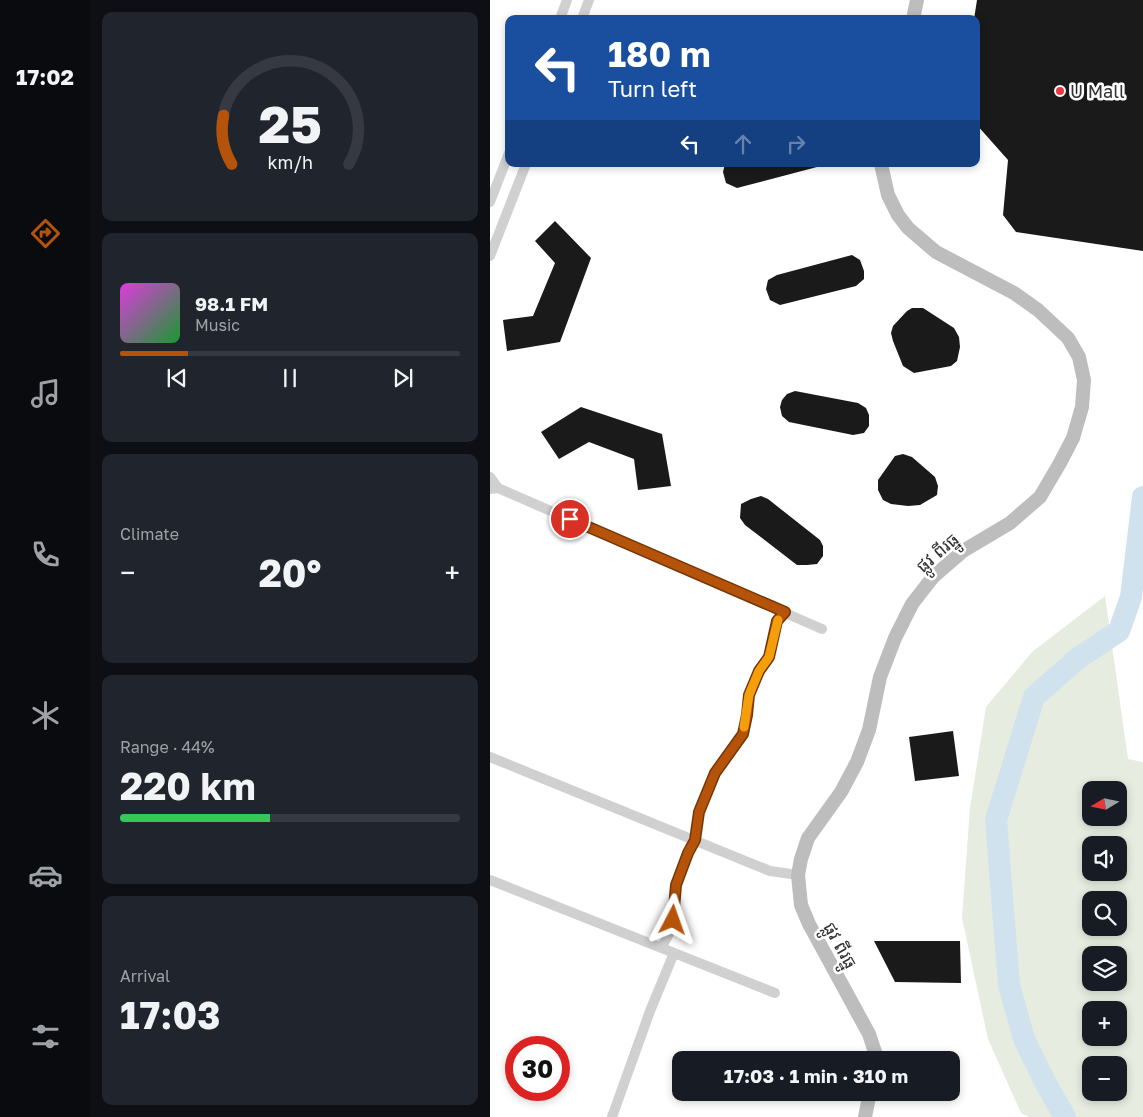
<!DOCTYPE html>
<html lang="en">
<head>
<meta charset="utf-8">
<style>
	:root { --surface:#171b24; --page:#20242c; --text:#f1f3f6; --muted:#9ea1a6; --line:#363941; --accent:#b45309 }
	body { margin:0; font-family:"Golos Text","Noto Sans Khmer",sans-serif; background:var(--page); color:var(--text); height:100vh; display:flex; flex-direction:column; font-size:19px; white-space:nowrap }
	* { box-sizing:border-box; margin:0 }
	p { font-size:16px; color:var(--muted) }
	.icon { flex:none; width:28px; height:28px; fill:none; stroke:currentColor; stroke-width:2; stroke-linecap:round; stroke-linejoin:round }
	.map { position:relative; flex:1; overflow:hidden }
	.panel { display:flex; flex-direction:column; gap:12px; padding:12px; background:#0d0f14; width:400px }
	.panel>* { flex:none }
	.top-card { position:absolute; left:15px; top:15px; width:475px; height:152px; border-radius:10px; box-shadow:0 2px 8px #0003; background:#1a4fa0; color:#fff; overflow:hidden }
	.needle { width:32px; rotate:260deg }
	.fabs { position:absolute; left:592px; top:781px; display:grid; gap:10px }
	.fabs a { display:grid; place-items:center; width:45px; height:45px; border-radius:10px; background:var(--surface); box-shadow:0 2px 8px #0003; font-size:25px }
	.speed { position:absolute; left:15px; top:1036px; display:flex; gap:10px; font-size:25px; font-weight:700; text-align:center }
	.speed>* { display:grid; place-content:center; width:65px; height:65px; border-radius:50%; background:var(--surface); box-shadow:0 2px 8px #0003; line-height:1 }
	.speed .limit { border:8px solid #d22; background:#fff; color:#111 }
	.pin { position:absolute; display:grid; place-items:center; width:42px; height:42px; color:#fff; margin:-21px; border:2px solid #fff; border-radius:50%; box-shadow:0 1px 5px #0007 }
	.me { position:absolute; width:55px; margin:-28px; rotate:4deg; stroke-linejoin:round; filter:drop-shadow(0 0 4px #0008) }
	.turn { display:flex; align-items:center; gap:18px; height:105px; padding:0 20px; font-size:22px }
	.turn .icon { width:65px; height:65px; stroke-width:2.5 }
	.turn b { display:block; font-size:35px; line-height:42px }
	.lanes { display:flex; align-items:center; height:48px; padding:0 20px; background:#0003; justify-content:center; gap:25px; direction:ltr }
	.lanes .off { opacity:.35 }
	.big { font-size:38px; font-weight:700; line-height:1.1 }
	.panel .tile { flex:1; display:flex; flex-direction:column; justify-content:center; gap:8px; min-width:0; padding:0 18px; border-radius:10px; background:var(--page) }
	.panel .dial { align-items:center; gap:0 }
	.dial svg { height:130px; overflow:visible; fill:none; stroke:var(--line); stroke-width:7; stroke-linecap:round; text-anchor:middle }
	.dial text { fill:var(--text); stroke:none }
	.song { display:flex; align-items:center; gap:15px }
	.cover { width:60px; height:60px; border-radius:8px; background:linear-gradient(135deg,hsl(300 70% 55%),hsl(130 70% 35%)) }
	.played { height:5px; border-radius:2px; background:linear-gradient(90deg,var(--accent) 20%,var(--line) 20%) }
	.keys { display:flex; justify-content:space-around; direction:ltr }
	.heat { display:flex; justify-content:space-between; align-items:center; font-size:28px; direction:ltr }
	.charge { height:8px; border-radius:4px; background:linear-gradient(90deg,#34c759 44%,var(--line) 0) }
	.trip { position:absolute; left:182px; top:1051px; width:288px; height:50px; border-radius:10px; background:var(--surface); box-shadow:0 2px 8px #0003; font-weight:700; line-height:50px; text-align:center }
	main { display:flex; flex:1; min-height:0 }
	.menu { display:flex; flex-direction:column; width:90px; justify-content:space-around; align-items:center; background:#090b0e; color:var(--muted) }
	.menu .icon { width:35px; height:35px }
	.menu .current { color:var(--accent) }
	.menu b { font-size:22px; color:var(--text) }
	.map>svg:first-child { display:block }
	.green { fill:#e6ecdf; fill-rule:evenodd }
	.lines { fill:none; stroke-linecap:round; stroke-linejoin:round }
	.river { stroke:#cfe2ee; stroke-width:22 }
	.building { fill:#1a1a1a }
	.minor { stroke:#d0d0d0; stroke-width:10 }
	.secondary { stroke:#bdbdbd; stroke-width:14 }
	.route-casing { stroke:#753606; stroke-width:12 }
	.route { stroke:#b45309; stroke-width:9 }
	.slow { stroke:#f59e0b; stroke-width:9 }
	.poi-dot { fill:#e63946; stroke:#fff; stroke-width:2 }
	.labels { text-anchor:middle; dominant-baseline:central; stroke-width:5; stroke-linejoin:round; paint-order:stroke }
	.poi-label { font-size:18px; fill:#333; stroke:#fff; text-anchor:start }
	.street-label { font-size:18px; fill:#333; stroke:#fff }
</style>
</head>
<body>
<main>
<nav class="menu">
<b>17:02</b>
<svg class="icon current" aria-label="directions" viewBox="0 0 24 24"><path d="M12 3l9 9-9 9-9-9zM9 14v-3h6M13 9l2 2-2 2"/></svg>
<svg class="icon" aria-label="music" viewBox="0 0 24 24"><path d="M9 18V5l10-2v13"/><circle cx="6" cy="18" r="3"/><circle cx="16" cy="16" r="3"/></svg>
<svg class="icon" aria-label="phone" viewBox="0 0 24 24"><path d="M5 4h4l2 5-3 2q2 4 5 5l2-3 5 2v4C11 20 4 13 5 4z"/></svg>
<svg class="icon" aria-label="climate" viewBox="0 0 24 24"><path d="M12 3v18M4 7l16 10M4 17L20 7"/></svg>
<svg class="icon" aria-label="car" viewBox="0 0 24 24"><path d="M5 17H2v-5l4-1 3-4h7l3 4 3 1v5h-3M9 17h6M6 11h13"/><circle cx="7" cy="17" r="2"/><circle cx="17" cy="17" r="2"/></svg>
<svg class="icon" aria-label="filters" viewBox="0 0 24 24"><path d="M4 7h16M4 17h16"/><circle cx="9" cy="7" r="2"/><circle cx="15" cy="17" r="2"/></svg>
</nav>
<section class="panel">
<div class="tile dial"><svg viewBox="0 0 100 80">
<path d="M14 69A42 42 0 1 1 86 69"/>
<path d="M14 69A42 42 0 0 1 9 39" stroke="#b45309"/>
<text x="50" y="56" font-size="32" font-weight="700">25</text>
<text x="50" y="72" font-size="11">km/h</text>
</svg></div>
<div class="tile">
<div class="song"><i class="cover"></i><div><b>98.1 FM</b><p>Music</p></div></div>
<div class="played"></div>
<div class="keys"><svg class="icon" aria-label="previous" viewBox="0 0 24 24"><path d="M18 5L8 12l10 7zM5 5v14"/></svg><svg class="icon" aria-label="pause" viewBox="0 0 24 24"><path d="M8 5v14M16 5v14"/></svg><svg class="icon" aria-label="next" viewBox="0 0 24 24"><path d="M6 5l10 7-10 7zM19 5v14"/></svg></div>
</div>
<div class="tile"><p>Climate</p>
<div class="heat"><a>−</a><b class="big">20°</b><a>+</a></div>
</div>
<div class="tile"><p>Range · 44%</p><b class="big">220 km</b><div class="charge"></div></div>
<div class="tile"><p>Arrival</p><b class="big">17:03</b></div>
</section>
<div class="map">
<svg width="653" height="1117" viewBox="0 0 653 1117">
	<rect width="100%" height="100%" fill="#fff"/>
	<path class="green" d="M 615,596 L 638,759 L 653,762 L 653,1117 L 539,1117 L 531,1113 L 498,1039 L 472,918 L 480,808 L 496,707 L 542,652 ZM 601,790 L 629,790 L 629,818 L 601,818 ZM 601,845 L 629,845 L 629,872 L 601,872 ZM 601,900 L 629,900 L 629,928 L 601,928 ZM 601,955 L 629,955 L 629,982 L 601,982 ZM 601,1010 L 629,1010 L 629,1038 L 601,1038 ZM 601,1065 L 629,1065 L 629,1092 L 601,1092 Z"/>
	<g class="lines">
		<path class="river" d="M 575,1117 L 556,1084 L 534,1039 L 519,985 L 506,820 L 544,697 L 587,659 L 629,631 L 641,597 L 653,497"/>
	</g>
	<path class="building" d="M 487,0 L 653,0 L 653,251 L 526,232 L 513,215 L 518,160 L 486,124 L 486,19 L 484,19 Z
		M 235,164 L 326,164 L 327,167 L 247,188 L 236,183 L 233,172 Z
		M 65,221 L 101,258 L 70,342 L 17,351 L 13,320 L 43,316 L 65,263 L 45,241 Z
		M 362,255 L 370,260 L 374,271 L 374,279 L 366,286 L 290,305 L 280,300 L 276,289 L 278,280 L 287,275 Z
		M 422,308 L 433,308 L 464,328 L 469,337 L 470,347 L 467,361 L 461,366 L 424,373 L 413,366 L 403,341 L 401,333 L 403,326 L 417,311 Z
		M 305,391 L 368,403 L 376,408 L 379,415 L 379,426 L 374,433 L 363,435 L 299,422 L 292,416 L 290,407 L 292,400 L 297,394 Z
		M 91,407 L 172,434 L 181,486 L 148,490 L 144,459 L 99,442 L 69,459 L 51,432 Z
		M 413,454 L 422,457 L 445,477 L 448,486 L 447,495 L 430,505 L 418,506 L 401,504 L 393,500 L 388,490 L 388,480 L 405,456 Z
		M 271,496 L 278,499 L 330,540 L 333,546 L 333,556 L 327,564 L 317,565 L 307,565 L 255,525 L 250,518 L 251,504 L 261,499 Z
		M 463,731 L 469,776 L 425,781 L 419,737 Z
		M 384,941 L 470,941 L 471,983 L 405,982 Z"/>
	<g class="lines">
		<path class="minor" d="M 70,19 L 77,0
			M 92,19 L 99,0
			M 0,202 L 19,153
			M 0,256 L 36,164
			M 0,477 L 8,488
			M 0,489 L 8,488 L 332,629
			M 0,757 L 280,871 L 308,875
			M 0,880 L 285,993
			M 171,948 L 180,932 L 183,921 L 186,885 L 198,853 L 205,840 L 209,813 L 225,773 L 253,734 L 257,715 L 259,695 L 269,671 L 279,657 L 287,621 L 295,612
			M 122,1117 L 160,1011 L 184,953"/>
		<path class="secondary" d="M 423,19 L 427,0
			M 385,1060 L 385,1052 L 379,1034 L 319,924 L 311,905 L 308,875 L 311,859 L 318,838 L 351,792 L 367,762 L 379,730 L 390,677 L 405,638 L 422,604 L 443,577 L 473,551 L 520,523 L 550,497 L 570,463 L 583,438 L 592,407 L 594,380 L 589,357 L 578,338 L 548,310 L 524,293 L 446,252 L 418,228 L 408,215 L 398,195 L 391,164
			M 375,1117 L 380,1092"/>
	</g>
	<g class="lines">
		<g class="route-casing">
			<path id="route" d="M 80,519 L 295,612 L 287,621 L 279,657 L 269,671 L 259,695 L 257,715 L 253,734 L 225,773 L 209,812 L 205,840 L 198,853 L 186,885 L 183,920"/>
		</g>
		<use href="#route" class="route"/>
		<path class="slow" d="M 254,727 L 259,695 L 269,671 L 279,657 L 288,620"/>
	</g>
	<circle class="poi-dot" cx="570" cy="91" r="5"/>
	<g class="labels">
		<g class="poi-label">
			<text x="580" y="91">U Mall</text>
		</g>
		<g class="street-label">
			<text transform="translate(447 552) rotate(-41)">ផ្លូវ ពីរធ្នូ</text>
			<text transform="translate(351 945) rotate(61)">ផ្លូវ ពីរធ្នូ</text>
		</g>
	</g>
</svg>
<div class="fabs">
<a><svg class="needle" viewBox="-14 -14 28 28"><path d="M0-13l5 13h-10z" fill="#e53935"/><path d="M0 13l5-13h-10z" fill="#9ea1a6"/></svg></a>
<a><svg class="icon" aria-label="sound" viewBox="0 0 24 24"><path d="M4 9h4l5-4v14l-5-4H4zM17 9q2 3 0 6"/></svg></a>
<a><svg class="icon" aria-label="search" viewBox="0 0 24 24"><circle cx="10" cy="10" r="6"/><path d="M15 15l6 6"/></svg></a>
<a><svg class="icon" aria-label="layers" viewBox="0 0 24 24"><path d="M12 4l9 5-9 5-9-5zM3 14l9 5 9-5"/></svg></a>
<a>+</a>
<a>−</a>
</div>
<div class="speed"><div class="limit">30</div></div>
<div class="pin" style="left:80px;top:519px;background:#d93025"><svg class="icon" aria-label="arrive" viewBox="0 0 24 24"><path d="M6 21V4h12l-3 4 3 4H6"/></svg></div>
<svg class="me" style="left:183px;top:920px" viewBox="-20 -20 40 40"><path d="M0-17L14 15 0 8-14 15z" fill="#b45309" stroke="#fff" stroke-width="4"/></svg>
<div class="trip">17:03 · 1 min · 310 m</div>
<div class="top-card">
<div class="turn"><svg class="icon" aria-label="left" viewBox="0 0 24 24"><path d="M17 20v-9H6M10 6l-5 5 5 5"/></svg><div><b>180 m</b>Turn left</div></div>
<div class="lanes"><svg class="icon" aria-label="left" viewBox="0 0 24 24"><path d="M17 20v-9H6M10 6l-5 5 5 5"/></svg><svg class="icon off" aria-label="ahead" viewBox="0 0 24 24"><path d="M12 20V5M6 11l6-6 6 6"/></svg><svg class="icon off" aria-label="right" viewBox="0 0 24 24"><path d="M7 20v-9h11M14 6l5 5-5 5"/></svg></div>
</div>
</div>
</main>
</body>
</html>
